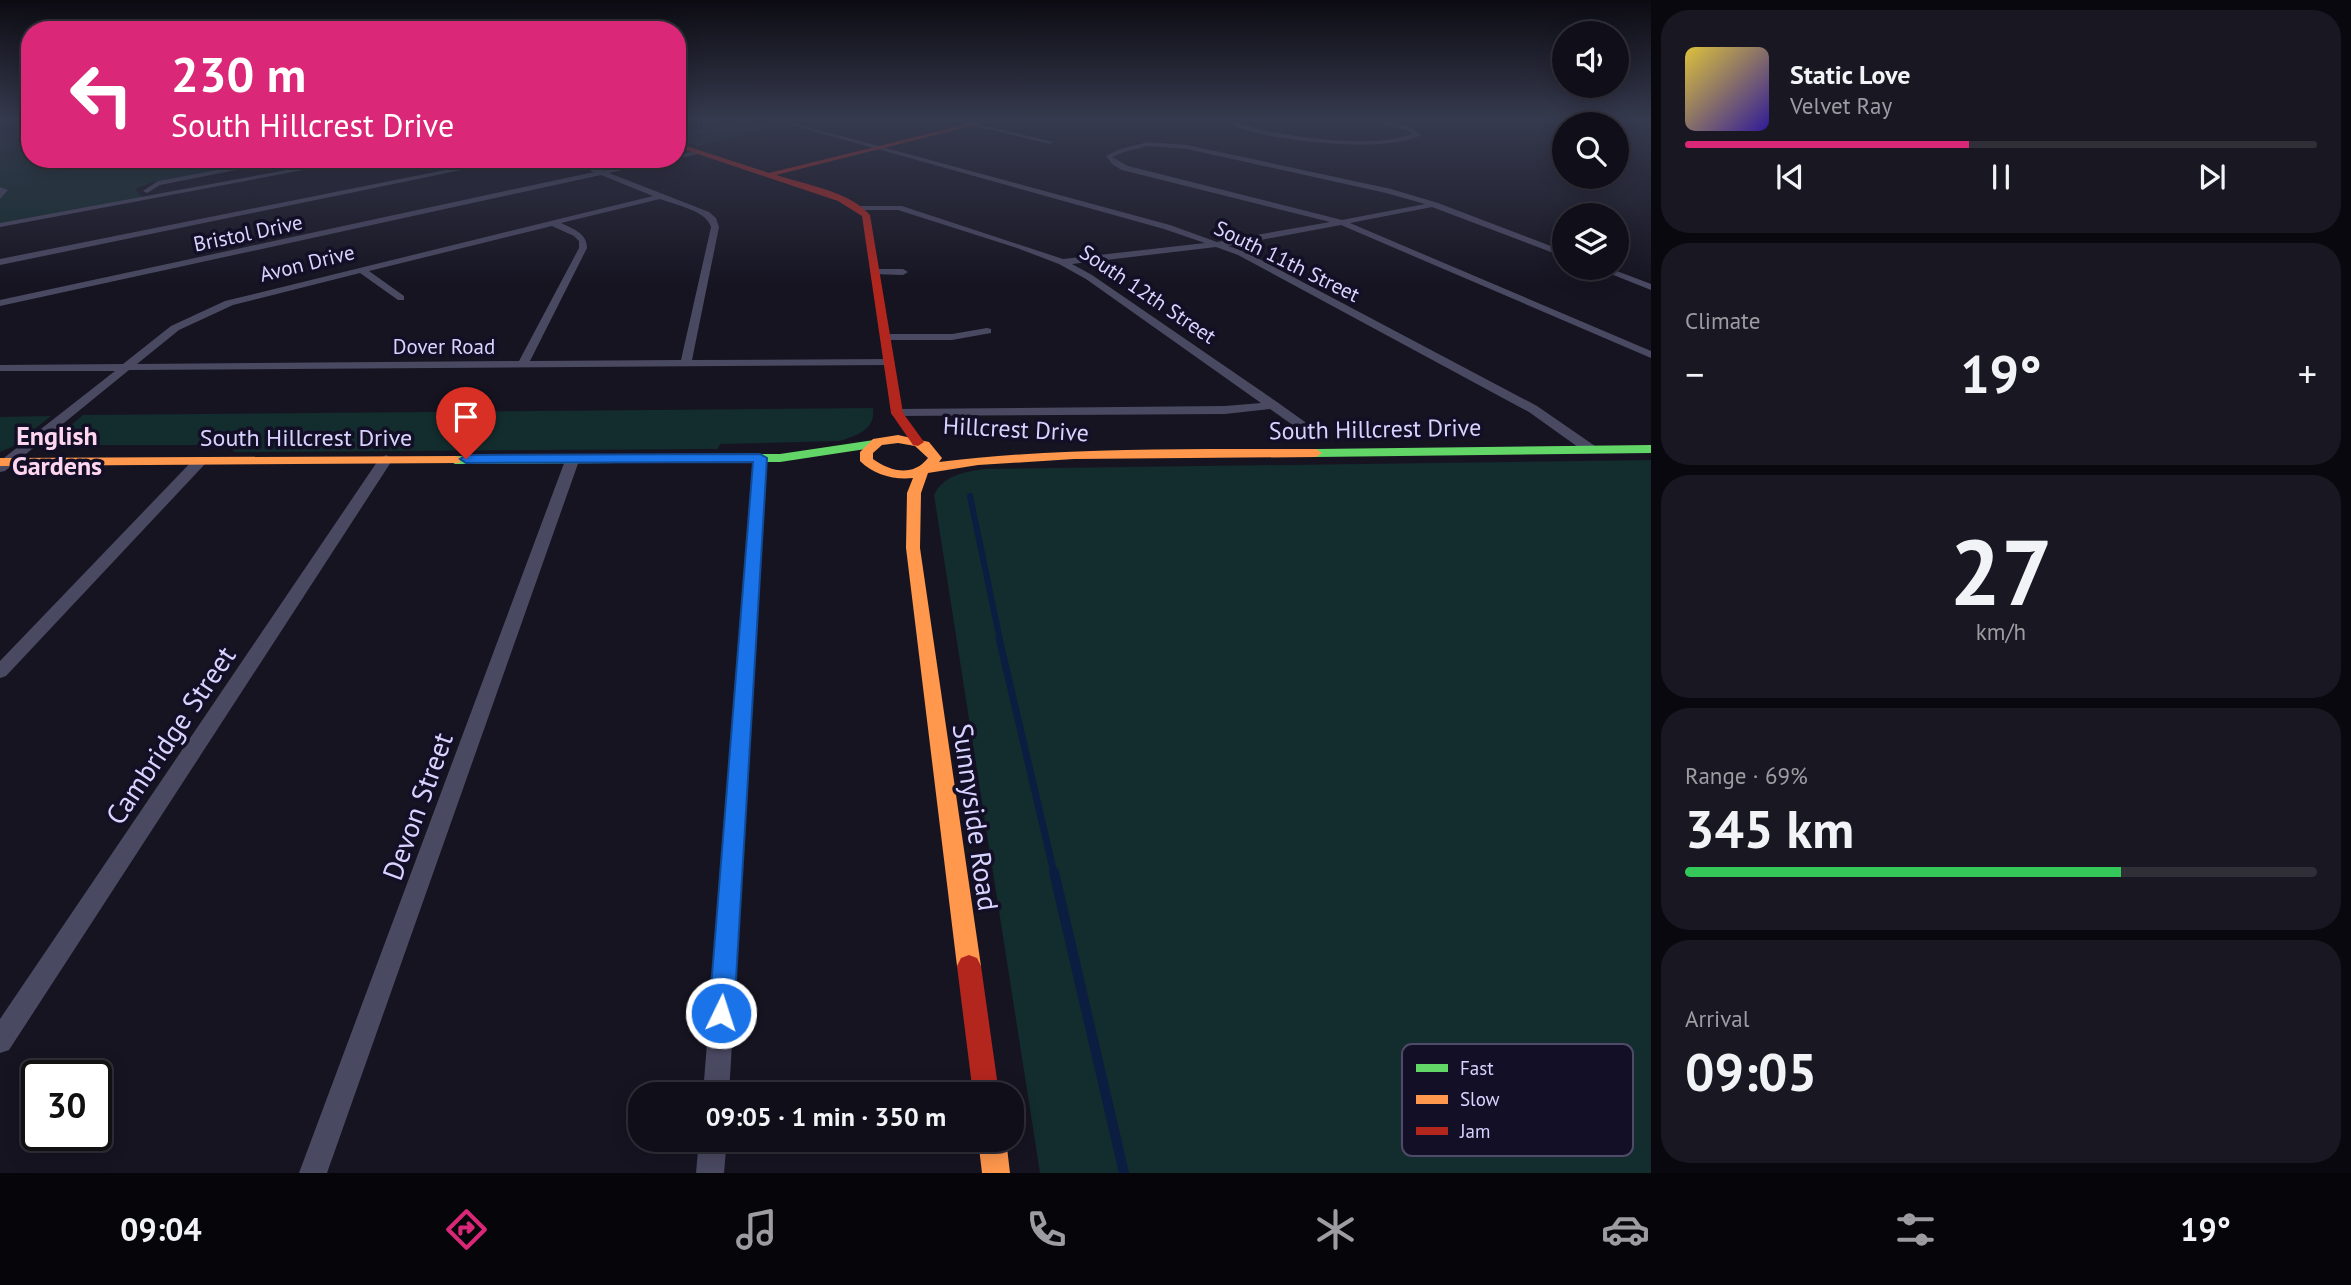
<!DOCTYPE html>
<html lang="en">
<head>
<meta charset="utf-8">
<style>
	:root { --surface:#100f19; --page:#191822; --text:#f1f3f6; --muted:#9c9ca2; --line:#302f38; --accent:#db2777 }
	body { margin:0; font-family:"PT Sans",sans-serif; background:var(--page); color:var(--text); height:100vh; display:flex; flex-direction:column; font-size:26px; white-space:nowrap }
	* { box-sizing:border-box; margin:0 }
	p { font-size:23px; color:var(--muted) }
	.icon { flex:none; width:38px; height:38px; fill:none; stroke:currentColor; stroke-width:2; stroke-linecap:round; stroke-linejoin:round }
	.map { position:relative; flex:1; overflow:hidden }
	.drawer { display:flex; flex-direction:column; gap:10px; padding:10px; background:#09080e; width:700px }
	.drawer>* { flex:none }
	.guide { position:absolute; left:21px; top:21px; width:665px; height:147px; border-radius:28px; box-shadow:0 4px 18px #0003,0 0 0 2px var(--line); background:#db2777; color:#fff; overflow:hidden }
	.controls { position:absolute; left:1552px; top:21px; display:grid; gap:14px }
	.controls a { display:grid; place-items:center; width:77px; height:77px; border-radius:50%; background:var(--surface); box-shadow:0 4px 18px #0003,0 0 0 2px var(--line); font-size:35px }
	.speed { position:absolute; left:21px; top:1060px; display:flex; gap:14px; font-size:35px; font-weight:700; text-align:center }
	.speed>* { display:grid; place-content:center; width:91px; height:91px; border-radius:50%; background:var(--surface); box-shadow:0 4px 18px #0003,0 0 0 2px var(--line); line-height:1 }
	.speed .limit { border:4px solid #111; border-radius:10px; background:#fff; color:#111 }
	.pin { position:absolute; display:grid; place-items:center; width:60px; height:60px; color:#fff; margin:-72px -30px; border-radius:50% 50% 50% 0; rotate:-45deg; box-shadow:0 0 7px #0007 }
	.pin .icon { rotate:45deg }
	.me { position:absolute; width:77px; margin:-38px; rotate:4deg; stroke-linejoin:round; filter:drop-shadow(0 0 5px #0008) }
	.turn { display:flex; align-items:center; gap:24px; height:147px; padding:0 35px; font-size:32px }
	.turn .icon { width:91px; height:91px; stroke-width:2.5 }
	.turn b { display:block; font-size:49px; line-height:60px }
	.big { font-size:52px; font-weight:700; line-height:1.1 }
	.drawer .widget { flex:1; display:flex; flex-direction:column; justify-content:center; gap:10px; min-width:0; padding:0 24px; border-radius:28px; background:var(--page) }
	.drawer .dial { align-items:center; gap:0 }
	.dial b { font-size:91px; line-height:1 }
	.song { display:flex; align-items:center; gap:21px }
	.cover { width:84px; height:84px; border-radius:10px; background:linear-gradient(135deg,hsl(50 70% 55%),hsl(250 70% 35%)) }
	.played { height:7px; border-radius:4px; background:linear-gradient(90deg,var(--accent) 45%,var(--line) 45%) }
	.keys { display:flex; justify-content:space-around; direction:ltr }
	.heat { display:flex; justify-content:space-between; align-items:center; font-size:38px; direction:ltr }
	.charge { height:10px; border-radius:5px; background:linear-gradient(90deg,#34c759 69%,var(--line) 0) }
	.trip { position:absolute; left:628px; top:1082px; width:396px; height:70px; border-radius:28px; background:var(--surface); box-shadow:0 4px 18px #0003,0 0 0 2px var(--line); font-weight:700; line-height:70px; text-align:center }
	.menu { display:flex; height:112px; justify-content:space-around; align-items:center; background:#06060a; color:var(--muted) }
	.menu .icon { width:49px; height:49px }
	.menu .active { color:var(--accent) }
	.menu b { font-size:32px; color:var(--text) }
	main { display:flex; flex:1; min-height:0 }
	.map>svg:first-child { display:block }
	.green { fill:#132c2d }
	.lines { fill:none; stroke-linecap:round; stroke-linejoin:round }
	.stream-far3 { stroke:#0b1e41; stroke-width:2.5 }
	.stream-far2 { stroke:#0b1e41; stroke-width:6 }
	.stream-far1 { stroke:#0b1e41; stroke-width:7 }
	.stream { stroke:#0b1e41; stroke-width:10 }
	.street { fill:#4a4962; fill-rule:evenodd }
	.fast { fill:#63d668; fill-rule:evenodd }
	.slow { fill:#ff974d; fill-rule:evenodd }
	.jam { fill:#b3261e; fill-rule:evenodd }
	.route { fill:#1a73e8; stroke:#114b97; stroke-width:2 }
	.labels { text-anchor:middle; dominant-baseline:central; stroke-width:7; stroke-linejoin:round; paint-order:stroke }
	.far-street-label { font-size:21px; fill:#d9d4ff; stroke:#130f26 }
	.street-label { font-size:24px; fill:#d9d4ff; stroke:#130f26 }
	.neighbourhood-label { font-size:26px; font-weight:bold; fill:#ffd6f0; stroke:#130f26 }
	.near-street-label { font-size:28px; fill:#d9d4ff; stroke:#130f26 }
	.key { fill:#130f26; stroke:#4e4a67; stroke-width:2 }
	.key-label { font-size:19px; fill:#d9d4ff }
</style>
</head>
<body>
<main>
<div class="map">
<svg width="1651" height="1173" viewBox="0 0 1651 1173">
	<rect width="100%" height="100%" fill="#161421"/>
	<path class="green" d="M 749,121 L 769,121 L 782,124 L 699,146 L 677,139 L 677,134 Z
		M 30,128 L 30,159 L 255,159 L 260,162 L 152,182 L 135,189 L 142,197 L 0,223 L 0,132 Z
		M 873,408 C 876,429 858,435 840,441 L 720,444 L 718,449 L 235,452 L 231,448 L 233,445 L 82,445 L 52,441 L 83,415 Z
		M 51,416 L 12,447 L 0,452 L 0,417 Z
		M 1651,460 L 1651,1173 L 1040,1173 L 934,495 C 943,475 965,472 984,469 Z"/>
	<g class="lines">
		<path class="stream-far3" d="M 0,133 L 30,129
			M 688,137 L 767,121"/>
		<path class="stream-far2" d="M 970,496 L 1000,640"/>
		<path class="stream-far1" d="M 999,638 L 1054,873"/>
		<path class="stream" d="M 1054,872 L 1124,1173"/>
		<path class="street" d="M 777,121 L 786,121 L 1170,225 L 1217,242 L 1330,222 L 1122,170 L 1113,165 L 1106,156 L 1120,149 L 1148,142 L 1187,145 L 1391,189 L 1438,203 L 1564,251 L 1564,257 L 1432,207 L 1350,223 L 1651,351 L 1651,358 L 1341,225 L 1228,246 L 1244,251 L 1537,406 L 1595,446 L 1595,452 L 1585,452 L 1529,412 L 1238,255 L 1216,247 L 1072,264 L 1092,275 L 1277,402 L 1305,422 L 1305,428 L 1297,428 L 1270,409 L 1225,414 L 893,416 L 891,413 L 897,409 L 1225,406 L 1261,403 L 1086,279 L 1059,264 L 1017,248 L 898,210 L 859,210 L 855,208 L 859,206 L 902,206 L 1063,259 L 1205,243 L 1164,229 ZM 1148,146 L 1187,149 L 1386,193 L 1425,204 L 1342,220 L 1128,166 L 1112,157 L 1124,152 Z
			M 956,121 L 966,121 L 1053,142 L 1050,144 Z
			M 1225,121 C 1238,121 1253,129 1267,131 C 1309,139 1372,148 1413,134 L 1406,130 L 1367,121 C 1385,120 1407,123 1421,135 C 1388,154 1257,142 1225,121 Z
			M 699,150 L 701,153 L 677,159 L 677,155 Z
			M 276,159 L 292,159 L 160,185 L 147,193 L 143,191 L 158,181 Z
			M 346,159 L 362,159 L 0,227 L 0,223 Z
			M 500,159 L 515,159 L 0,265 L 0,259 Z
			M 563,159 C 577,159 587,168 601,170 C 616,172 649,159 669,159 L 609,173 L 709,212 L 716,218 L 719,227 L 692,360 L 889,359 L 895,362 L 889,365 L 129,370 L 5,471 L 0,472 L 0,461 L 115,371 L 0,371 L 0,365 L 123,364 L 171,326 L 225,301 L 653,196 L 601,175 L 0,306 L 0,300 L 594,172 ZM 660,199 C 675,205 706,210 711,227 L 681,360 L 530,361 L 587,248 C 587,233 573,229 561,223 ZM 552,226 L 574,236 L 579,241 L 579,248 L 519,361 L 137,364 L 179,330 L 233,305 L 360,273 L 398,300 L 404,300 L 404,296 L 369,271 Z
			M 0,187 L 8,190 L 0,199 Z
			M 1596,268 L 1609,268 L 1651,284 L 1651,290 Z
			M 876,269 L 903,269 L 908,272 L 903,275 L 873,274 L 873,270 Z
			M 987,328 L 991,329 L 991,333 L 952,340 L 886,340 L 881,337 L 886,334 L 952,334 Z
			M 573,454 L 580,458 L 327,1173 L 299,1173 L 566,458 Z
			M 760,454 L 767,458 L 729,1094 L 703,1094 L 753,458 Z
			M 386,455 L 393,459 L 9,1050 L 0,1053 L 0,1019 L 379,459 Z
			M 200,457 L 207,461 L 205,464 L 6,676 L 0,678 L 0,661 L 195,458 Z
			M 699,1139 L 727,1139 L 724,1173 L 696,1173 Z"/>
		<path class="fast" d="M 874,440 L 880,444 L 879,447 L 780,462 L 455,464 L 448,460 L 455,456 L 780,454 Z
			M 1651,445 L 1651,453 L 1316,457 L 1310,453 L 1316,449 Z"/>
		<path class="slow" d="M 898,435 L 929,442 L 942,458 L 939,462 C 1064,447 1190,449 1316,449 L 1322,453 L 1316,457 L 1074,459 L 978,465 L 928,473 L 921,493 L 920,548 L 981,966 L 977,974 L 969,977 L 961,974 L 957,966 L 906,548 L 907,493 L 913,478 C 894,480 874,475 860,461 L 860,452 L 873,439 ZM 898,443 L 915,446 L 928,458 C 913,477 891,472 873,459 L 873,453 L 882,445 Z
			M 455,456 L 460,457 L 460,463 L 0,466 L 0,458 Z
			M 978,1139 L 1006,1139 L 1010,1173 L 982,1173 Z"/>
		<path class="jam" d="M 981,121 L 991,121 L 776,175 C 806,185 849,191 870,215 L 903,413 L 924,442 L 918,446 L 913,445 L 891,413 L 862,216 L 838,201 L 677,147 L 677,143 L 769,173 Z
			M 969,955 L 977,958 L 981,966 L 999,1094 L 973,1094 L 957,966 L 961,958 Z"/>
	</g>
	<linearGradient id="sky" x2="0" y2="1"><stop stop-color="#0c0b12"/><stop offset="0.42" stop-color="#363a4e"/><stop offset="1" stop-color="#363a4e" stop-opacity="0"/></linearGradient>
	<rect width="1651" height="285" fill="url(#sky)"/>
	<path class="route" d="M 760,454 L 767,458 L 734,1013 L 730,1021 L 721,1024 L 713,1021 L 709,1013 L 753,462 L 466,463 L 460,459 L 466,455 Z"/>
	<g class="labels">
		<g class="far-street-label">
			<text transform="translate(248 233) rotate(-12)">Bristol Drive</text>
			<text transform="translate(1287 261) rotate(26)">South 11th Street</text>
			<text transform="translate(307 263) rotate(-14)">Avon Drive</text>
			<text transform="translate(1148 294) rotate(34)">South 12th Street</text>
			<text x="444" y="346">Dover Road</text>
		</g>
		<g class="street-label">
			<text transform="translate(1016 429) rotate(3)">Hillcrest Drive</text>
			<text transform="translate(1375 429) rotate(-1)">South Hillcrest Drive</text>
			<text x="306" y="437">South Hillcrest Drive</text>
		</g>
		<g class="neighbourhood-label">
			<text x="57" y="435">English<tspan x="57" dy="30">Gardens</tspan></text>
		</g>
		<g class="near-street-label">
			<text transform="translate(170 735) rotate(-56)">Cambridge Street</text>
			<text transform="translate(417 806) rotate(-70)">Devon Street</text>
			<text transform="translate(976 817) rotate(82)">Sunnyside Road</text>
		</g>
	</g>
	<rect x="1402" y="1044" width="231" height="112" rx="10" class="key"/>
	<rect x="1416" y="1064" width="32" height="8" fill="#63d668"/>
	<rect x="1416" y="1095" width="32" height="9" fill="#ff974d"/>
	<rect x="1416" y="1127" width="32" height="8" fill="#b3261e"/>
	<g class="key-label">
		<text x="1460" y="1075">Fast</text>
		<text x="1460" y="1106">Slow</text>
		<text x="1460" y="1138">Jam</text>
	</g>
</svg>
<div class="controls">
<a><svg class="icon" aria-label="sound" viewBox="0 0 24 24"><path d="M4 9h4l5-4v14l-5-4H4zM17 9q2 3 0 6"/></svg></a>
<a><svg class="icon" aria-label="search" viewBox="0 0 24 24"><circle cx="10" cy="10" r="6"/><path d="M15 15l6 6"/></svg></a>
<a><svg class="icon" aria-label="layers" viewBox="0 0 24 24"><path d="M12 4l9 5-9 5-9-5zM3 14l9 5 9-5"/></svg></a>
</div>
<div class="speed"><div class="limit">30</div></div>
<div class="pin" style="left:466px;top:459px;background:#d93025"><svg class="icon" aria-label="arrive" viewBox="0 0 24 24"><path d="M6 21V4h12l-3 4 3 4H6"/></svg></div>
<svg class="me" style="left:721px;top:1013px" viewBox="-20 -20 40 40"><circle r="17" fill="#1a73e8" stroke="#fff" stroke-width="3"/><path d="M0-11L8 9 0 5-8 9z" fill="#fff"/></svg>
<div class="trip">09:05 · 1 min · 350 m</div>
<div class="guide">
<div class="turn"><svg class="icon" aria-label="left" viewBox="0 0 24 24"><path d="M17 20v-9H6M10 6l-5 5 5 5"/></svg><div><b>230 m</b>South Hillcrest Drive</div></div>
</div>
</div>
<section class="drawer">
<div class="widget">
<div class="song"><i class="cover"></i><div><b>Static Love</b><p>Velvet Ray</p></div></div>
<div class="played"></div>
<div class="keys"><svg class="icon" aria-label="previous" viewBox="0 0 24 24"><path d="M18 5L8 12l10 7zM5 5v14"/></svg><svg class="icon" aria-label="pause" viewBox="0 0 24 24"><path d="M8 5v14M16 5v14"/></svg><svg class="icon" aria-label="next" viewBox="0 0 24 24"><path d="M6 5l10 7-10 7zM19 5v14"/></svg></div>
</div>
<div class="widget"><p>Climate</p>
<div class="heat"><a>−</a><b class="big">19°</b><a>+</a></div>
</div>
<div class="widget dial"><b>27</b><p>km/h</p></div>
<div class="widget"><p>Range · 69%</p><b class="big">345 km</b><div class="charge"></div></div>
<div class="widget"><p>Arrival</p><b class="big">09:05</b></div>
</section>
</main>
<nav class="menu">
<b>09:04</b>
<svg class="icon active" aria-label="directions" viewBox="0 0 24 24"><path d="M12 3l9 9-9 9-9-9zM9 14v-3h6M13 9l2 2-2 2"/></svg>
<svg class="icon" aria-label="music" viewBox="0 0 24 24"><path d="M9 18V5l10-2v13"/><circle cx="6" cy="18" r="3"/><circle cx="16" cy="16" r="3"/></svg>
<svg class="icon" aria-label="phone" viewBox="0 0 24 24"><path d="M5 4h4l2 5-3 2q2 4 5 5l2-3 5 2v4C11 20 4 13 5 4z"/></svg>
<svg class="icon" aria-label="climate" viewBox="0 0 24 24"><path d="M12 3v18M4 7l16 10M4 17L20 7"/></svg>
<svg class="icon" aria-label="car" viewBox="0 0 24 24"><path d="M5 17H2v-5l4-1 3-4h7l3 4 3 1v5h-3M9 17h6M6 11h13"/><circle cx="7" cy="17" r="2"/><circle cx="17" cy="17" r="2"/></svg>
<svg class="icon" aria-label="filters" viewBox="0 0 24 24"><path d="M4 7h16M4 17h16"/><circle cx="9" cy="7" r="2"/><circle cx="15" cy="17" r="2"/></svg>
<b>19°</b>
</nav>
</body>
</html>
